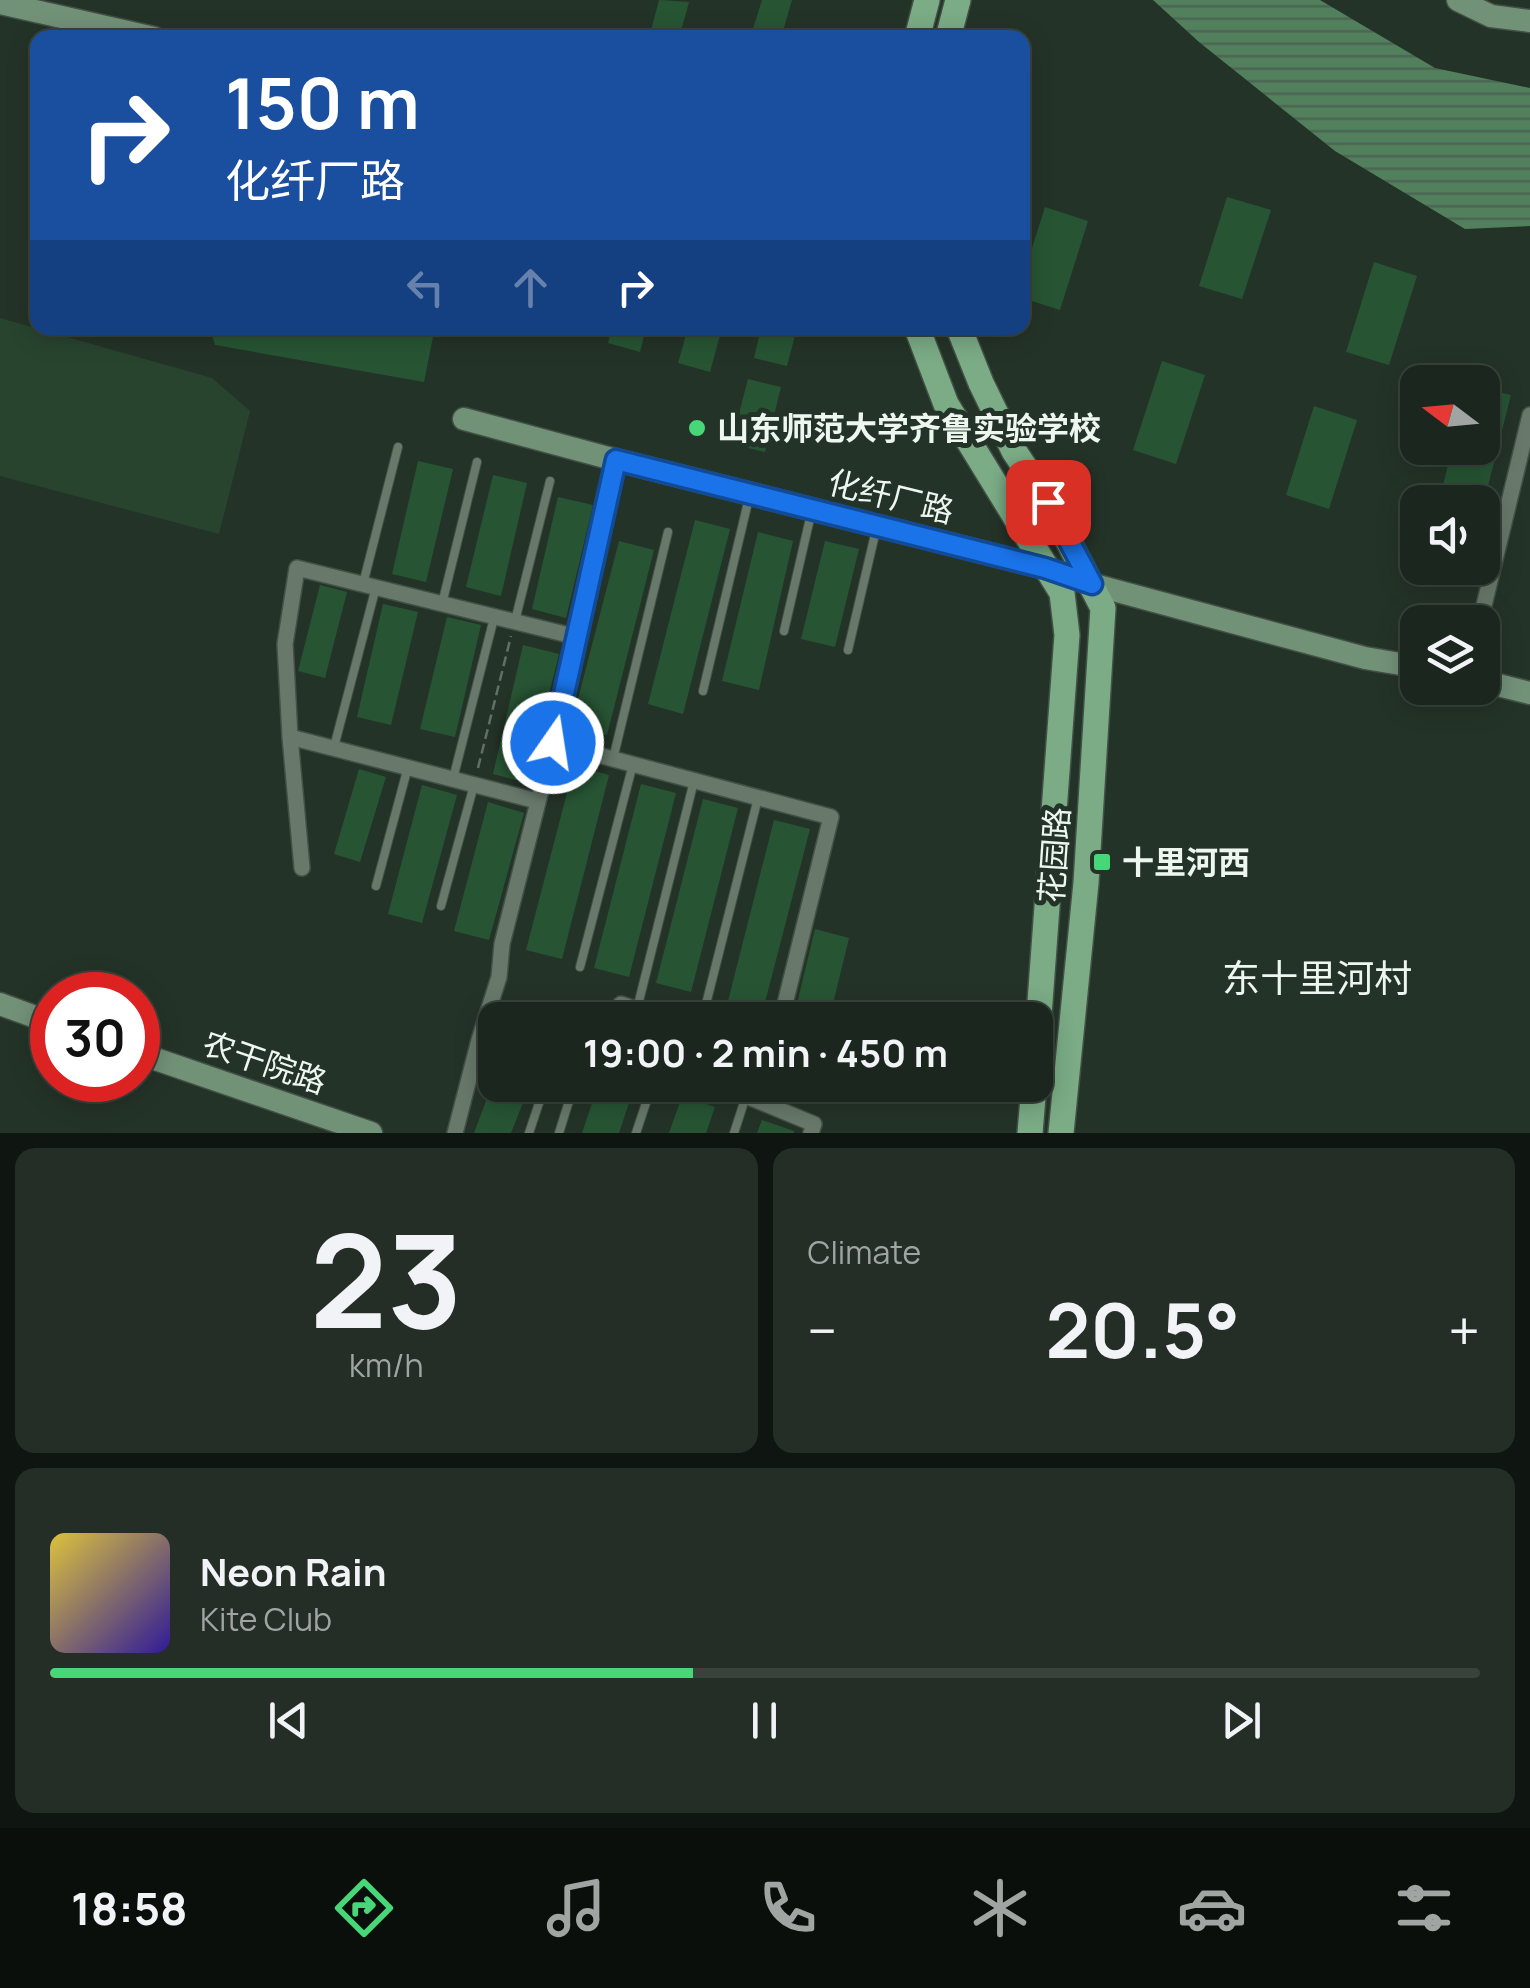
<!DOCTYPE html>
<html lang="en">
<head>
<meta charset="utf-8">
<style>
	:root { --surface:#1b261e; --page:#242e27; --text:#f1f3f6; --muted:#a0a5a4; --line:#39433c; --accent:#48d778 }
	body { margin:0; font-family:Manrope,"Noto Sans SC",sans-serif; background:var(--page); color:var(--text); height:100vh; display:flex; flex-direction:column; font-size:38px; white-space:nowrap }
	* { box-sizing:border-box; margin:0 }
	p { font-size:32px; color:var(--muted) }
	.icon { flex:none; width:55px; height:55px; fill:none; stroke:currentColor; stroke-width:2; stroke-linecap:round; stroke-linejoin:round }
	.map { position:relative; height:1133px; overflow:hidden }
	.panel { display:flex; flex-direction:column; gap:15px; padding:15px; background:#0f1510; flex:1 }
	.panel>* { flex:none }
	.hud { position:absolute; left:30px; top:30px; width:1000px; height:305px; border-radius:20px; box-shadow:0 5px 25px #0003,0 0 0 2px var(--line); background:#1a4fa0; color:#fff; overflow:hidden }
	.needle { width:65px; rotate:286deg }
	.buttons { position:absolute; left:1400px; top:365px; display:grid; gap:20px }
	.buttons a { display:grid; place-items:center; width:100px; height:100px; border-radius:20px; background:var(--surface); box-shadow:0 5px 25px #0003,0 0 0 2px var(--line); font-size:50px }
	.speed { position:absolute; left:30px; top:972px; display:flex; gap:20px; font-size:50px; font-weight:700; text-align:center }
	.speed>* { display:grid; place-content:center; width:130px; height:130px; border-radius:50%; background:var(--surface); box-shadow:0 5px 25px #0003,0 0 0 2px var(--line); line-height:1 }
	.speed .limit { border:15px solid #d22; background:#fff; color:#111 }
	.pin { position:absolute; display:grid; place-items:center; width:85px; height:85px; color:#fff; margin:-42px; border-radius:20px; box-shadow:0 5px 15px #0006 }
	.me { position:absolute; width:110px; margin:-55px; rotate:13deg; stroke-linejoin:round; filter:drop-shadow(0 0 8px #0008) }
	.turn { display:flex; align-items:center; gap:35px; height:210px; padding:0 30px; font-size:45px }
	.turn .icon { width:130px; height:130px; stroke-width:2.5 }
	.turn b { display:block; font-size:70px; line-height:85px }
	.lanes { display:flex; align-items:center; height:95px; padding:0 30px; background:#0003; justify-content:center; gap:50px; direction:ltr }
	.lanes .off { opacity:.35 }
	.big { font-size:75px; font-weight:700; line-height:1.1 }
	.panel .widget { flex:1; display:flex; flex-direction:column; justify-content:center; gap:15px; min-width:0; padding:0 35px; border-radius:20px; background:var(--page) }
	.panel .dial { align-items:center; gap:0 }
	.dial b { font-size:130px; line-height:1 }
	.song { display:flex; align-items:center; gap:30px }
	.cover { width:120px; height:120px; border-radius:15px; background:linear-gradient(135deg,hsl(50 70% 55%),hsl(250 70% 35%)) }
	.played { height:10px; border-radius:5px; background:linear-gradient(90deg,var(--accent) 45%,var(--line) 45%) }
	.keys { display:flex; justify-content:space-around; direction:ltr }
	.heat { display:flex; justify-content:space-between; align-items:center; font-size:55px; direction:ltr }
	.panel .tiles { flex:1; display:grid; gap:15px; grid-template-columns:1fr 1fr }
	.widget:last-child { grid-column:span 2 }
	.trip { position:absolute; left:478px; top:1002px; width:575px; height:100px; border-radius:20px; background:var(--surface); box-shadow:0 5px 25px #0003,0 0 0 2px var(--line); font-weight:700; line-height:100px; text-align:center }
	.menu { display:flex; height:160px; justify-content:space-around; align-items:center; background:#0b0f0c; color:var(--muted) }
	.menu .icon { width:70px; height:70px }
	.menu .active { color:var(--accent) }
	.menu b { font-size:45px; color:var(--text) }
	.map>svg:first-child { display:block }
	.green { fill:#28442f }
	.water { fill:url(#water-rules) }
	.building { fill:#275534 }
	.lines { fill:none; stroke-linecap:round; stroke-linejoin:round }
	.lane-casing { stroke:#435046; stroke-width:10 }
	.street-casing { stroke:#435046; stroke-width:18 }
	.secondary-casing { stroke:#435046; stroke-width:25 }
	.primary-casing { stroke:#435046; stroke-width:28 }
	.path { stroke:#626f65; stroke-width:2.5; stroke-dasharray:10 5; stroke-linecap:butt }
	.lane { stroke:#68796b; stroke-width:8 }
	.street { stroke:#68796b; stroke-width:15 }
	.secondary { stroke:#729278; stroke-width:22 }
	.primary { stroke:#7bac86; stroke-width:25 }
	.route-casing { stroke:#114b97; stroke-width:25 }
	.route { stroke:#1a73e8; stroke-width:18 }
	.poi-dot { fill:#48d778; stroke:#243328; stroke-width:4 }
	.labels { text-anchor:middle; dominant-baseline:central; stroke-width:10; stroke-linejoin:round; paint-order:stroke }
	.poi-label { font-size:32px; font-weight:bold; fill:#edf6ef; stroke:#243328; text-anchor:start }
	.street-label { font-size:32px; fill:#edf6ef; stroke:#243328 }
	.quarter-label { font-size:38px; fill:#edf6ef; stroke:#243328 }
</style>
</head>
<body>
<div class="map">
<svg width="1530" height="1133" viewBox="0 0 1530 1133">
	<defs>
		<pattern id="water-rules" width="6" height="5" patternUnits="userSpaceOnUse" patternTransform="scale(2.5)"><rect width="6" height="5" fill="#52805d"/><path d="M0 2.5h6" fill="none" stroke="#4c6552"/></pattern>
	</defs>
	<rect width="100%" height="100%" fill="#243328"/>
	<path class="green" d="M 0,318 L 212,378 L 250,411 L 219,534 L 0,476 Z"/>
	<path class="water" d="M 1153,0 L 1320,0 L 1435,68 L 1530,88 L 1530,226 L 1465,229 L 1335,151 L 1199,42 Z"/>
	<path class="building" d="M 659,0 L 689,2 L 679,38 L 649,38 Z
		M 762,0 L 792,0 L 781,38 L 770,38 L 752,32 Z
		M 1227,197 L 1271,210 L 1242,299 L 1199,286 Z
		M 1045,207 L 1088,221 L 1060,310 L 1022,298 L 1022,279 Z
		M 1374,262 L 1417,276 L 1389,365 L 1346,352 Z
		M 210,328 L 402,328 L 434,332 L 424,382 L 215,345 Z
		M 612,328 L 646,328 L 640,352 L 608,343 Z
		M 688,328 L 722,328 L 710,372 L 678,363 Z
		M 761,328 L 797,328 L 787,366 L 754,358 Z
		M 1162,361 L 1205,375 L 1176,464 L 1133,450 Z
		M 748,379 L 781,387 L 765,452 L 731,444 Z
		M 1482,388 L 1511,395 L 1484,502 L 1439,502 L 1452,448 L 1482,448 Z
		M 1314,406 L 1357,420 L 1329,509 L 1286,495 Z
		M 418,461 L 453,469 L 426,582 L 392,574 Z
		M 493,475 L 527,483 L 501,596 L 466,587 Z
		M 558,497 L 593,505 L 566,618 L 532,609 Z
		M 695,520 L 730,529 L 683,714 L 648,704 Z
		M 758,532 L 793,541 L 759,690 L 722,681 Z
		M 619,541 L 654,550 L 607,735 L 571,726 Z
		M 825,541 L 859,549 L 835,647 L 801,639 Z
		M 320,585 L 347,592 L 325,678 L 298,671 Z
		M 383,604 L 418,612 L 391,725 L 357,717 Z
		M 447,617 L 481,625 L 455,737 L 420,729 Z
		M 523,645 L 559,654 L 527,783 L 493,774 Z
		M 574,766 L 609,775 L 562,959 L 526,950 Z
		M 359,769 L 386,777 L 360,862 L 334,854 Z
		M 641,784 L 676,793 L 629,977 L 594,968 Z
		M 422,785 L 457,795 L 422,923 L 388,914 Z
		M 703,799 L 738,808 L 691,992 L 656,983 Z
		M 488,802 L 524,813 L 489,940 L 454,931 Z
		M 774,820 L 810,829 L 762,1014 L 727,1005 Z
		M 815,929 L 849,938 L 829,1020 L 793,1020 Z
		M 492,1085 L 530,1085 L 511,1133 L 474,1133 Z
		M 598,1085 L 635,1085 L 619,1133 L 582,1133 Z
		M 682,1096 L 715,1107 L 706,1133 L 669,1133 Z
		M 762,1120 L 794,1131 L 794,1133 L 757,1133 Z"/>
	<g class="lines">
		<g class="lane-casing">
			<path id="lane" d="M 363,584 L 398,447
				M 442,604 L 477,462
				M 515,621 L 550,481
				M 784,631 L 811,514
				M 848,650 L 876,530
				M 703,691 L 749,498
				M 334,747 L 376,587
				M 613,759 L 668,532
				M 453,779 L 494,618
				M 376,886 L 408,767
				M 441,906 L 474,785
				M 580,967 L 633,764
				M 637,1009 L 694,781
				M 702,1020 L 758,798
				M 529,1133 L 545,1085
				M 559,1133 L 574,1085
				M 636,1133 L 652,1085
				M 734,1133 L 746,1096"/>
		</g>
		<g class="street-casing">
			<path id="street" d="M 1480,622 L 1530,415
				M 290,737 L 302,868
				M 553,743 L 831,817 L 781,1020
				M 537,801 L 290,737 L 285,644 L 297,568 L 577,637
				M 607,1020 L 621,1004 L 669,1020
				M 749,1085 L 746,1096 L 814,1124 L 811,1133
				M 455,1133 L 479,1040 L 499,977 L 502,944 L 553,743 L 616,460"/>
		</g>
		<g class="secondary-casing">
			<path id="secondary" d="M 1458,0 L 1491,16 L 1530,21
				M 0,3 L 154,38
				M 464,419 L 616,460 L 1045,568 L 1091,584 L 1365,658 L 1418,667
				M 1482,681 L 1530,693
				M 0,1004 L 52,1023
				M 138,1053 L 371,1133"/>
		</g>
		<g class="primary-casing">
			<path id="primary" d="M 917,38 L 927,0
				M 948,38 L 958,0
				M 917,328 L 946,404 L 1062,593 L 1067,635 L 1035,1070
				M 959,328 L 981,383 L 1014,451 L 1048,502 L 1103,608 L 1086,883 L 1061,1133
				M 1030,1133 L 1034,1085"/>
		</g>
		<path class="path" d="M 478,768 L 511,636"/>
		<use href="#lane" class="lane"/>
		<use href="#street" class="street"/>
		<use href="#secondary" class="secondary"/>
		<use href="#primary" class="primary"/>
	</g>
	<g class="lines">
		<g class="route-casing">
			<path id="route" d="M 553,743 L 616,460 L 1045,568 L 1092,584 L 1048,502"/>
		</g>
		<use href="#route" class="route"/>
	</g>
	<g class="poi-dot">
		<circle cx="697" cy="428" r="10"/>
		<rect x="1092" y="852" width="20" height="20" rx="5"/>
	</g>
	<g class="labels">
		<g class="poi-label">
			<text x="717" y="428">山东师范大学齐鲁实验学校</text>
			<text x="1122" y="862">十里河西</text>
		</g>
		<g class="street-label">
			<text transform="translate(891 496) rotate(14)">化纤厂路</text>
			<text transform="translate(1054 855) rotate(-86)">花园路</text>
			<text transform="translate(265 1062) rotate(19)">农干院路</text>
		</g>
		<g class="quarter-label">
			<text x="1317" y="977">东十里河村</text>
		</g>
	</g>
</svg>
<div class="buttons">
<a><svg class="needle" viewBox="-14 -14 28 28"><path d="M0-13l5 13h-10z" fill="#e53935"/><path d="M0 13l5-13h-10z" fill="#a0a5a4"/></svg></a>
<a><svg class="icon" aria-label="sound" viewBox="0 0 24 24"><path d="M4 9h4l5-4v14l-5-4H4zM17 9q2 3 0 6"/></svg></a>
<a><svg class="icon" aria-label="layers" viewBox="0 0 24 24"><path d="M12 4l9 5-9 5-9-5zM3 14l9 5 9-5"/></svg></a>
</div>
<div class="speed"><div class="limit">30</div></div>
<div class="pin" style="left:1048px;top:502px;background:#d93025"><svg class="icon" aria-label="arrive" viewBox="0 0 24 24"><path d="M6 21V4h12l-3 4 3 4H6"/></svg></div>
<svg class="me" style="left:553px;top:743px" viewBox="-20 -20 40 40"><circle r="17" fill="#1a73e8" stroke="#fff" stroke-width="3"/><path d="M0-11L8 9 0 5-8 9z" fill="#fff"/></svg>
<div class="trip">19:00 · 2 min · 450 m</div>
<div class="hud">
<div class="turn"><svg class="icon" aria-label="right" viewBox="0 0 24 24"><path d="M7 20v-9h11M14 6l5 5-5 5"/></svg><div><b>150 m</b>化纤厂路</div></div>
<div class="lanes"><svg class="icon off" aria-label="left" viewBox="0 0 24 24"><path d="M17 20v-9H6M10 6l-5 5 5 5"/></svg><svg class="icon off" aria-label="ahead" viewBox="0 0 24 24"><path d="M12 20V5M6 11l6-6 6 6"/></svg><svg class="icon" aria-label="right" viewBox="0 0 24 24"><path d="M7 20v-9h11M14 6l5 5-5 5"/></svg></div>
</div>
</div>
<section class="panel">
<div class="tiles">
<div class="widget dial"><b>23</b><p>km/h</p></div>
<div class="widget"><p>Climate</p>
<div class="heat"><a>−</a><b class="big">20.5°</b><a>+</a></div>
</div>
<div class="widget">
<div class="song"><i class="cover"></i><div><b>Neon Rain</b><p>Kite Club</p></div></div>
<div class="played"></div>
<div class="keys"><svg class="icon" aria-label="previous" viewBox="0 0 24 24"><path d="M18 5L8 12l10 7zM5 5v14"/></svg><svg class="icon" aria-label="pause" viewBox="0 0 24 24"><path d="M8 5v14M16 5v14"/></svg><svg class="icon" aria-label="next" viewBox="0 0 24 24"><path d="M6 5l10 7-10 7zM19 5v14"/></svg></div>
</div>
</div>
</section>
<nav class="menu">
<b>18:58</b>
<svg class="icon active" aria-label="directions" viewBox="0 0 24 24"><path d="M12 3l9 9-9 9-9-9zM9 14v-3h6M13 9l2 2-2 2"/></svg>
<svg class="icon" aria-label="music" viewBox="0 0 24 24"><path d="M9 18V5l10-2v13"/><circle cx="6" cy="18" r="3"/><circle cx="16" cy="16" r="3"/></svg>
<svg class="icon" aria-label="phone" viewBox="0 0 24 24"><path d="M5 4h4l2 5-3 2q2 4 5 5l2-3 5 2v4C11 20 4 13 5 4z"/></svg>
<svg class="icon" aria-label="climate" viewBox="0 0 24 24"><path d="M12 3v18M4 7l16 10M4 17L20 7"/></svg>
<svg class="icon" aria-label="car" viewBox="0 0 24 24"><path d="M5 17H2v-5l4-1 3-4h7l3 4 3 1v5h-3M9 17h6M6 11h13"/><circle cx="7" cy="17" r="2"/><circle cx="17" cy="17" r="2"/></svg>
<svg class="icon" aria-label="filters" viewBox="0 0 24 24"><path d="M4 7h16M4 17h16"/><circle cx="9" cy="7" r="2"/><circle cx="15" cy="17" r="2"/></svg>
</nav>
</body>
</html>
